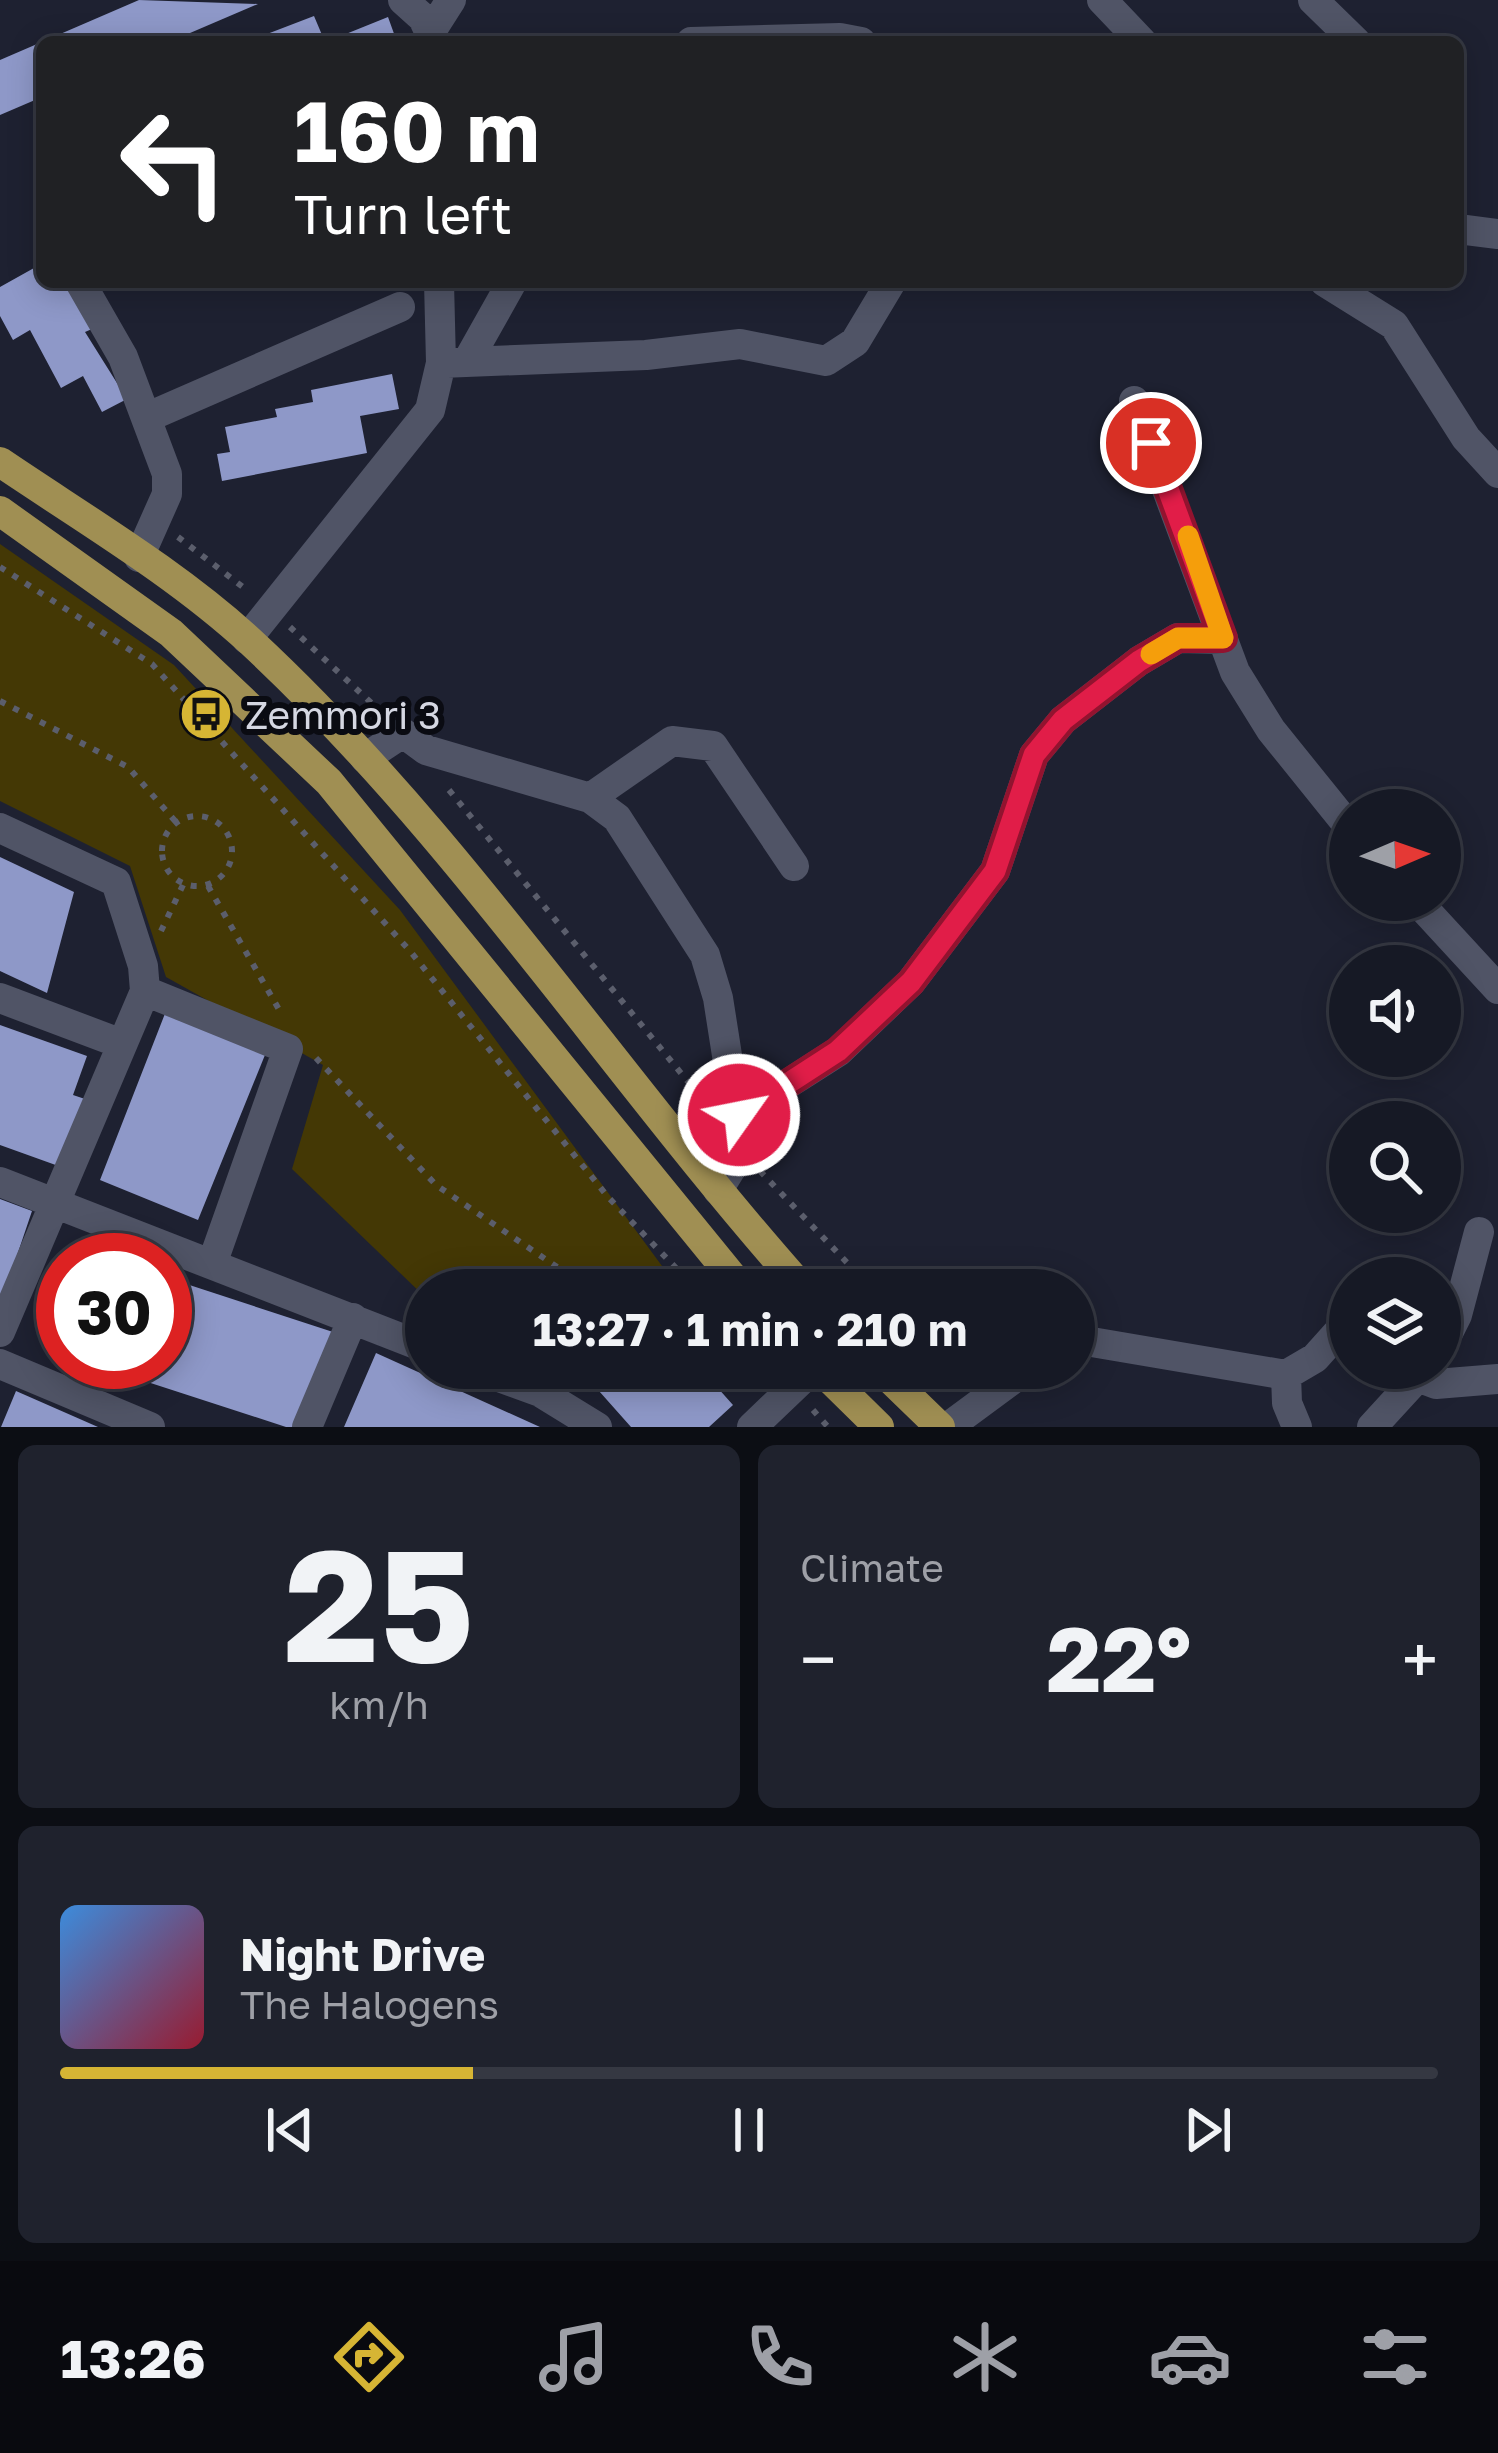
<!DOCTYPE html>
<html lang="en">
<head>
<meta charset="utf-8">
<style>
	:root { --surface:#161925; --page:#1f222d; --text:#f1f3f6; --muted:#9ea0a7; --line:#353842; --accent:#d6b534 }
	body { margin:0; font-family:"Golos Text",sans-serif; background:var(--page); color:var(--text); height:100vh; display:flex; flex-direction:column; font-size:45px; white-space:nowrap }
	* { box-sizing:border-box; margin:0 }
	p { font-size:39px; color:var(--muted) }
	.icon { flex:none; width:66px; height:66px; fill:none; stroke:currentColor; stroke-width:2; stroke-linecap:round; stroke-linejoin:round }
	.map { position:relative; height:1427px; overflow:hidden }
	.drawer { display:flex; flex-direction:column; gap:18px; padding:18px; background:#0c0e14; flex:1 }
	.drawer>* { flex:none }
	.banner { position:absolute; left:36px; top:36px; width:1428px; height:252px; border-radius:18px; box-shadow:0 6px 30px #0003,0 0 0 3px var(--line); background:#202124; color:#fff; overflow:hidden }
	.needle { width:78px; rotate:88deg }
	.controls { position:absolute; left:1329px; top:789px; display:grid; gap:24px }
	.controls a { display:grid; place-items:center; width:132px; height:132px; border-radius:50%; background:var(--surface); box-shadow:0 6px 30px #0003,0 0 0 3px var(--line); font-size:60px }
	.speed { position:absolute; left:36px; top:1233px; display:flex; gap:24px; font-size:60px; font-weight:700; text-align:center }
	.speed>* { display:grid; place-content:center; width:156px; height:156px; border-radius:50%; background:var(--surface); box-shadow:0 6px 30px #0003,0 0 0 3px var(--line); line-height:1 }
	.speed .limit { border:18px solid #d22; background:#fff; color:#111 }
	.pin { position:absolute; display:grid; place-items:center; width:102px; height:102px; color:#fff; margin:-51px; border:6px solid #fff; border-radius:50%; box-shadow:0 3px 12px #0007 }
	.me { position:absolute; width:132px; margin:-66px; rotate:57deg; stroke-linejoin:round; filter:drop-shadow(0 0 9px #0008) }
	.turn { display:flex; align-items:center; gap:42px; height:252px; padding:0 60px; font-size:54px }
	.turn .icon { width:156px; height:156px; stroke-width:2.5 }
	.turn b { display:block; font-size:84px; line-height:102px }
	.big { font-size:90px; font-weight:700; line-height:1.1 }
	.drawer .tile { flex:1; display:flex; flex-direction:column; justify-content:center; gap:18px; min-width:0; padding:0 42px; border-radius:18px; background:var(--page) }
	.drawer .dial { align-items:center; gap:0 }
	.dial b { font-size:156px; line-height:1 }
	.song { display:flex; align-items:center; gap:36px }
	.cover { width:144px; height:144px; border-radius:18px; background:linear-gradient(135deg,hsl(210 70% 55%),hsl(350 70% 35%)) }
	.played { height:12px; border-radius:6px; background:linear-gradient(90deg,var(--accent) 30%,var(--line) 30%) }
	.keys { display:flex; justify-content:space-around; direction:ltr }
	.heat { display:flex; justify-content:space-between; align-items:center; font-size:66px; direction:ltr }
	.drawer .tiles { flex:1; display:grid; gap:18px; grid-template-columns:1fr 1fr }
	.tile:last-child { grid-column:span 2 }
	.trip { position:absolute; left:405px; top:1269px; width:690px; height:120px; border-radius:60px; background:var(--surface); box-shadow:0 6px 30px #0003,0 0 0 3px var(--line); font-weight:700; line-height:120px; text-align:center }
	.dock { display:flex; height:192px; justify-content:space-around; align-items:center; background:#090a0f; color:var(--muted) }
	.dock .icon { width:84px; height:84px }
	.dock .active { color:var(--accent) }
	.dock b { font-size:54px; color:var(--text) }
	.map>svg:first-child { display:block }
	.green { fill:#443805 }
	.building { fill:#8e98c8 }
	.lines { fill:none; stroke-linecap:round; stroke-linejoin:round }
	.path { stroke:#5b5e6c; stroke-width:6; stroke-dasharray:6 9; stroke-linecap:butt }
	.street { stroke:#505466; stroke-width:30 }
	.primary { stroke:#a08f53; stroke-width:30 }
	.route-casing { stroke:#92132f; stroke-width:30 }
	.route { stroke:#e11d48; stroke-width:21 }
	.slow { stroke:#f59e0b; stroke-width:21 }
	.labels { text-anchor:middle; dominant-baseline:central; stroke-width:12; stroke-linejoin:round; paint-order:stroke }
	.poi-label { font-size:39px; fill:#d5d7e2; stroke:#0a0b12; text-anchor:start }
</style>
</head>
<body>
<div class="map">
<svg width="1498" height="1427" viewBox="0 0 1498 1427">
	<rect width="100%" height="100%" fill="#1e2131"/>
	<path class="green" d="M 0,544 L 174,665 L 400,910 L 676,1285 L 670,1290 L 426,1290 L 426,1298 L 292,1169 L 323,1065 L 166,977 L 130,866 L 0,801 Z"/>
	<path class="building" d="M 139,0 L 258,4 L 169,42 L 42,42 L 42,97 L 0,115 L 0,60 Z
		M 314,16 L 325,42 L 246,42 Z
		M 388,17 L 397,42 L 326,42 Z
		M 34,268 L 42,272 L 42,282 L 67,282 L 92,329 L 85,332 L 127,399 L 102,412 L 83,376 L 61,388 L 30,330 L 13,340 L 0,316 L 0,287 Z
		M 392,374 L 399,409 L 360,416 L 367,453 L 222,481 L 217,454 L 230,452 L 225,427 L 277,417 L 275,409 L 313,402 L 311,390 Z
		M 0,857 L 74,892 L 47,993 L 0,971 Z
		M 166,1011 L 267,1050 L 198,1220 L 100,1180 Z
		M 0,1025 L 87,1056 L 73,1095 L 88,1100 L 64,1168 L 0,1145 Z
		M 0,1199 L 32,1211 L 0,1306 Z
		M 165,1277 L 333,1332 L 302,1427 L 286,1427 L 89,1363 L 165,1362 Z
		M 376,1353 L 540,1427 L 344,1427 Z
		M 624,1368 L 700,1368 L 733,1405 L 709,1427 L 631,1427 L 599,1391 Z
		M 16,1391 L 98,1427 L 1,1427 Z"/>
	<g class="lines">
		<path class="path" d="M 178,537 L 248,591
			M 0,567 L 152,664 L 410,951 L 608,1197 L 697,1290
			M 290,627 L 381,712
			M 0,701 L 128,767 L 176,822
			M 449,790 L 703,1100
			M162 851a35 35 0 1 1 70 0a35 35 0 1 1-70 0Z
			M 208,886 L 281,1013
			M 161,931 L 183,885
			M 316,1058 L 436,1185 L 591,1290
			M 760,1171 L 873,1290
			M 948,1368 L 961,1382
			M 813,1410 L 828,1427"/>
		<path class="street" d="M 403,0 L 423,18 L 434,42
			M 1102,0 L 1142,42
			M 1313,0 L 1356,42
			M 430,33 L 451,0
			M 691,42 L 840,38 L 861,42
			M 1458,229 L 1498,234
			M 80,282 L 123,357 L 167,474 L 167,494 L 139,557
			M 1325,282 L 1394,325 L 1466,438 L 1498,473
			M 467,362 L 512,282
			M 441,363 L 646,355 L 740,344 L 826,361 L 855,342 L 891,282
			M 1134,401 L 1235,672 L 1271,730 L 1350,828
			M 148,417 L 400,307
			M 247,639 L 430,410 L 441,363 L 439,282
			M 365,758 L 403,733 L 426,750 L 590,798 L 617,818 L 705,955 L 718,998 L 742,1151 L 718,1190
			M 590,798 L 672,741 L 713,746 L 794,866
			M 0,828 L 116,882 L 143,966 L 145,991 L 0,1332
			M 1416,900 L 1498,989
			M 145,991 L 288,1049 L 212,1264
			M 0,998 L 122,1044
			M 739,1115 L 839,1051 L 911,982 L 995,871 L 1034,755 L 1063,720 L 1139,661 L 1178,638 L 1223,639
			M 0,1182 L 426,1348
			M 1074,1339 L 1286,1375 L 1315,1358 L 1341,1329
			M 1440,1349 L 1457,1315 L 1479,1232
			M 0,1364 L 150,1427
			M 474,1368 L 540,1392 L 597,1427
			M 1286,1375 L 1287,1403 L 1297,1427
			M 1420,1378 L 1436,1384 L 1498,1379
			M 307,1427 L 353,1318
			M 752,1427 L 814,1368
			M 948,1427 L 1028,1368
			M 1372,1427 L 1426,1368"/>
		<path class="primary" d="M 0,462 C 84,519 176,573 251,642 C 459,835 616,1079 804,1290
			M 0,511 L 171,633 L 329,782 L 743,1290
			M 819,1368 L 879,1427
			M 879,1368 L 940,1427"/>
	</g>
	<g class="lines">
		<g class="route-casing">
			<path id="route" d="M 739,1115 L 838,1051 L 911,982 L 995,871 L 1034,755 L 1063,720 L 1139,661 L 1178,638 L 1223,638 L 1151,443"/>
		</g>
		<use href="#route" class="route"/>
		<path class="slow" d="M 1151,654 L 1178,638 L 1223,638 L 1188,536"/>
	</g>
	<defs>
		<g id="bus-disc" transform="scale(2.7)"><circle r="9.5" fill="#d6b534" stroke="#0a0b12"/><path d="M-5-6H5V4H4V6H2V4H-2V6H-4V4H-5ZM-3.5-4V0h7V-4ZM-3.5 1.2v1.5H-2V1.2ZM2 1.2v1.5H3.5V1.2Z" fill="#111"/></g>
	</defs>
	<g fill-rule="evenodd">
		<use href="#bus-disc" x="206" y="714"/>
	</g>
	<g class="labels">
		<g class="poi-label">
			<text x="245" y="714">Zemmori 3</text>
		</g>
	</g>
</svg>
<div class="controls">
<a><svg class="needle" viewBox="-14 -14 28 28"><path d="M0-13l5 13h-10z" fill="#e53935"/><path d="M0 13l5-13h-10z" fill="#9ea0a7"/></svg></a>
<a><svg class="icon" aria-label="sound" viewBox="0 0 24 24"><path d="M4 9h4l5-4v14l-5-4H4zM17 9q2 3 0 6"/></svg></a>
<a><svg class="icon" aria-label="search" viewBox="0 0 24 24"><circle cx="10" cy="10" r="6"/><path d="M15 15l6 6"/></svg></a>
<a><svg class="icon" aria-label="layers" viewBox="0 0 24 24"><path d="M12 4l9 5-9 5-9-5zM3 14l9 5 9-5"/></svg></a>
</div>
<div class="speed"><div class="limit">30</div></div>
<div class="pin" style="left:1151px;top:443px;background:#d93025"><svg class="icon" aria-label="arrive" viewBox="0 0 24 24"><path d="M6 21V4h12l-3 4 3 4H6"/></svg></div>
<svg class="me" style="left:739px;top:1115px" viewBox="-20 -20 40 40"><circle r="17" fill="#e11d48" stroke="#fff" stroke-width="3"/><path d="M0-11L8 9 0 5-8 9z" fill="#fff"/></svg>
<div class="trip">13:27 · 1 min · 210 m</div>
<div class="banner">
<div class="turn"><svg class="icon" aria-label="left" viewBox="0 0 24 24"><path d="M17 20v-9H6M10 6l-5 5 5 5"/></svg><div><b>160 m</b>Turn left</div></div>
</div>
</div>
<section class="drawer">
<div class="tiles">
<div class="tile dial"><b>25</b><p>km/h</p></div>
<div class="tile"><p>Climate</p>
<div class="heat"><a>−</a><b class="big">22°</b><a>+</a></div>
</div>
<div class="tile">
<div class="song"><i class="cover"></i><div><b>Night Drive</b><p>The Halogens</p></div></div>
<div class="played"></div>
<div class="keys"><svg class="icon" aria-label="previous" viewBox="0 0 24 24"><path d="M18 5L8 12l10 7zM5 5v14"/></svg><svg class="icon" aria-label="pause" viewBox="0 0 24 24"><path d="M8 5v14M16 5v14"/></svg><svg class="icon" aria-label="next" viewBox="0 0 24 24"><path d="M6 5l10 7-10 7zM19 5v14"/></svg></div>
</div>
</div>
</section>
<nav class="dock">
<b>13:26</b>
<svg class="icon active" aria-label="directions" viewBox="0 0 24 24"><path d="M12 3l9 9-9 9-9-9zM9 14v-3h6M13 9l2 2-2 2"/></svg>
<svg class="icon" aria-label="music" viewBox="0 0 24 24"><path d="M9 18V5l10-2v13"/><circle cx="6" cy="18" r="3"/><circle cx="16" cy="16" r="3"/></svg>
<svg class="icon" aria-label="phone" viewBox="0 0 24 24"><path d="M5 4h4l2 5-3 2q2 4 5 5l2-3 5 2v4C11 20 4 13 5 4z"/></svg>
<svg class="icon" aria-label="climate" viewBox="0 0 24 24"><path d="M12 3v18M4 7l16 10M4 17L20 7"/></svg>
<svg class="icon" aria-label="car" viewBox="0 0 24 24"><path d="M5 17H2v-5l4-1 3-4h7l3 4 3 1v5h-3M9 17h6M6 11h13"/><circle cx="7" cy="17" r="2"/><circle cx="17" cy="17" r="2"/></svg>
<svg class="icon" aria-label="filters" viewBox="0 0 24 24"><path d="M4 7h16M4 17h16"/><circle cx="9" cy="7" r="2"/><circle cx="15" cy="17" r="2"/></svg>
</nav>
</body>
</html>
